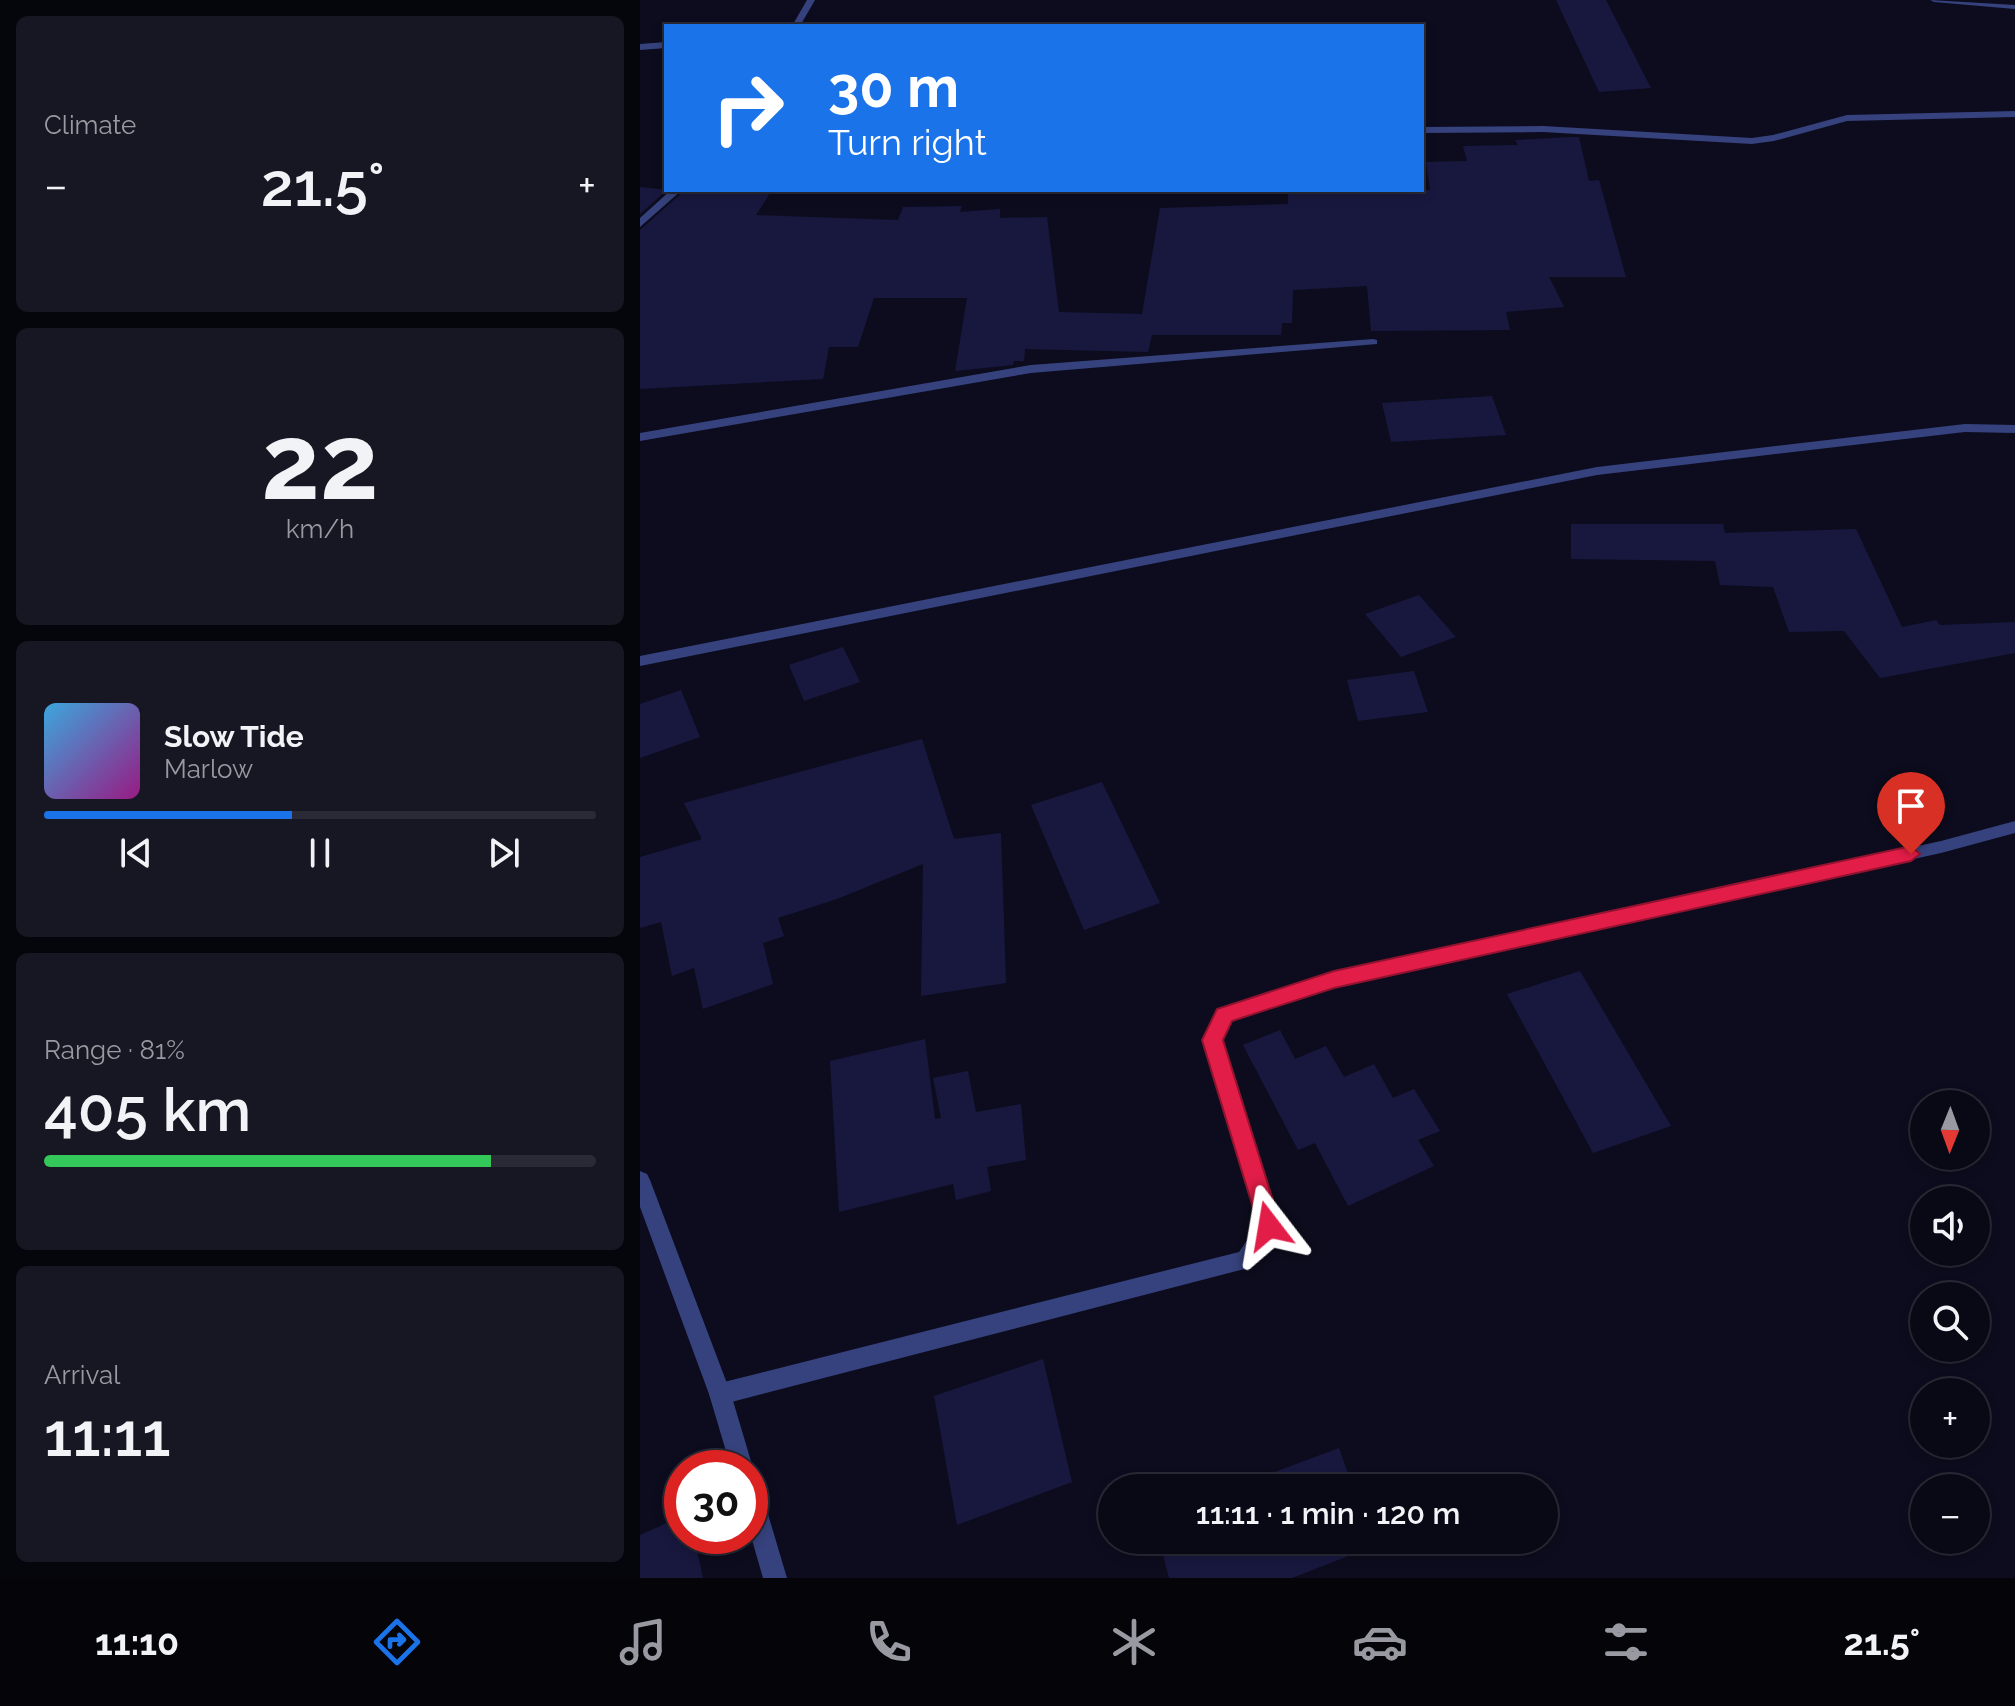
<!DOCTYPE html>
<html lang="en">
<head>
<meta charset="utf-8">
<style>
	:root { --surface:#090916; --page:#171723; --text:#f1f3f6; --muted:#999aa1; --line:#292a35; --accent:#1a73e8 }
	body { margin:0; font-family:Raleway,sans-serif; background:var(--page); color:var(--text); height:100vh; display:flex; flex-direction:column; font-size:30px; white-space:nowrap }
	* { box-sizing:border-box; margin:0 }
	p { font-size:26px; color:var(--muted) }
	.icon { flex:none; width:44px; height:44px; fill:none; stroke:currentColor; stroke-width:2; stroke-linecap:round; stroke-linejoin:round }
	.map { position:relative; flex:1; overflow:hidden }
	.drawer { display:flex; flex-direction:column; gap:16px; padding:16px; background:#05050c; width:640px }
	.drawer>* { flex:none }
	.guide { position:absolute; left:24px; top:24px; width:760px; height:168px; border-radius:0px; box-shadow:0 4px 12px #0003,0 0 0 2px var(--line); background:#1a73e8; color:#fff; overflow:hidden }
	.needle { width:52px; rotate:181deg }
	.fabs { position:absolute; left:1270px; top:1090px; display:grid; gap:16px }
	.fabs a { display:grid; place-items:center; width:80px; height:80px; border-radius:50%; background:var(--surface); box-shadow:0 4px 12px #0003,0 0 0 2px var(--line); font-size:40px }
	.speed { position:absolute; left:24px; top:1450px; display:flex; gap:16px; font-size:40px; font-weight:700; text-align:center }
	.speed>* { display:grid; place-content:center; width:104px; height:104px; border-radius:50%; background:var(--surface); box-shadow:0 4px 12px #0003,0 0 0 2px var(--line); line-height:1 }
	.speed .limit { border:12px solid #d22; background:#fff; color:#111 }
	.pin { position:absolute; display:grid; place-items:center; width:68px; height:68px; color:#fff; margin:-82px -34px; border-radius:50% 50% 50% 0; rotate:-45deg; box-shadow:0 0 8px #0007 }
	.pin .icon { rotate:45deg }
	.me { position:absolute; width:88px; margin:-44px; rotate:346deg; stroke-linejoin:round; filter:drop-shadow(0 0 6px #0008) }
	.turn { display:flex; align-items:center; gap:28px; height:168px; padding:0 32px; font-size:36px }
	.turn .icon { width:104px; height:104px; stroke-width:2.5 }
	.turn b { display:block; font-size:56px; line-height:68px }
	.big { font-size:60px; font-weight:600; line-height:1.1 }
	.drawer .tile { flex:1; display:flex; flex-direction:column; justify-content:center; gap:12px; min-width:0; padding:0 28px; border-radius:12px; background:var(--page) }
	.drawer .dial { align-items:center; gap:0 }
	.dial b { font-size:104px; line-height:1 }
	.song { display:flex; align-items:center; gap:24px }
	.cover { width:96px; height:96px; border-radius:12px; background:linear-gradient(135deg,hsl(200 70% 55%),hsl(310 70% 35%)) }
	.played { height:8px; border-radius:4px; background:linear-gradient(90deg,var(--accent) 45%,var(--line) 45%) }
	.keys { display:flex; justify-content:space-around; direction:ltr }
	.heat { display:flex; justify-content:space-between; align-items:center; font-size:44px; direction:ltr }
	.charge { height:12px; border-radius:6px; background:linear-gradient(90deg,#34c759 81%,var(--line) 0) }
	.trip { position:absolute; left:458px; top:1474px; width:460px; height:80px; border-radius:40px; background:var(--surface); box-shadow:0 4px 12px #0003,0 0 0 2px var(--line); font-weight:600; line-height:80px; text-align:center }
	.tab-bar { display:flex; height:128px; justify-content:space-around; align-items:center; background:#040409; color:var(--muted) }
	.tab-bar .icon { width:56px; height:56px }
	.tab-bar .current { color:var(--accent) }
	.tab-bar b { font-size:36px; color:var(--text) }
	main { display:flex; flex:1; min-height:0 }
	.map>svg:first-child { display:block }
	.building { fill:#18183f }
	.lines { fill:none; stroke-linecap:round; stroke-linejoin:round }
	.minor { fill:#36427d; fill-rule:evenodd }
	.tertiary { fill:#36427d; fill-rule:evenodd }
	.route { fill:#e11d48; stroke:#92132f; stroke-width:2 }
</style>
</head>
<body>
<main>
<section class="drawer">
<div class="tile"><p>Climate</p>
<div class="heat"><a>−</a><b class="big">21.5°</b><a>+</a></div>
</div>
<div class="tile dial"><b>22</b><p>km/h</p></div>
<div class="tile">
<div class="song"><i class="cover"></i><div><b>Slow Tide</b><p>Marlow</p></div></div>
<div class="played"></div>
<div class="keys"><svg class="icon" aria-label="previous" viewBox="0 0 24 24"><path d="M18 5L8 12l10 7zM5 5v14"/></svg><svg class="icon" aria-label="pause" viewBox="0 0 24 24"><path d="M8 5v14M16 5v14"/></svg><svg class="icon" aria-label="next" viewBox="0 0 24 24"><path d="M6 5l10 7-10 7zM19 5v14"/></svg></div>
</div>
<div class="tile"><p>Range · 81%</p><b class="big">405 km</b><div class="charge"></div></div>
<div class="tile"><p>Arrival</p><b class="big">11:11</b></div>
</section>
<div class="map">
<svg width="1375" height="1578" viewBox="0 0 1375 1578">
	<rect width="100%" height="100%" fill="#0c0c1e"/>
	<path class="building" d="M 916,0 L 966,0 L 1011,88 L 959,92 Z
		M 932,137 L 939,137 L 949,181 L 959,180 L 986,277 L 909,277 L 924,307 L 866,312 L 870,330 L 731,331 L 727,286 L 653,290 L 652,323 L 642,323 L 641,335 L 512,335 L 508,352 L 385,349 L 384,361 L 374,361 L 373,365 L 315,371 L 327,298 L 234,298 L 218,347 L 189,347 L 183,379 L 0,389 L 0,230 L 45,190 L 132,190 L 116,215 L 258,220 L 263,207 L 322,206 L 320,212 L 360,209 L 360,218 L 407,217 L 419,312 L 502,314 L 520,208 L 648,204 L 648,190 L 790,190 L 786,162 L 827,161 L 823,146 L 878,145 L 875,140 Z
		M 0,187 L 27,190 L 0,214 Z
		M 852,396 L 866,435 L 751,442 L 742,403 Z
		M 931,524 L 1083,524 L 1085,533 L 1216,529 L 1262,627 L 1296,620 L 1300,625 L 1375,622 L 1375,653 L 1240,678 L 1204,631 L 1149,632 L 1133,587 L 1080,585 L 1075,561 L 931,559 Z
		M 779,595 L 816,637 L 761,657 L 725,614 Z
		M 203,647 L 220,682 L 164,701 L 149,665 Z
		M 774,671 L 788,712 L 718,721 L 707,680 Z
		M 41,690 L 60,737 L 0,758 L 0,704 Z
		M 282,739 L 314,839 L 361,833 L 366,983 L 281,996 L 283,864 L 197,899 L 138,918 L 144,936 L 123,943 L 133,984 L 63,1009 L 54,968 L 32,976 L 21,922 L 0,928 L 0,857 L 62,839 L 44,803 Z
		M 462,782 L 520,903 L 444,930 L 391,805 Z
		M 940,971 L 1031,1126 L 953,1153 L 867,994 Z
		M 640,1030 L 655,1059 L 686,1046 L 704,1077 L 734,1064 L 753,1098 L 774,1089 L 800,1131 L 778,1140 L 794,1166 L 708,1206 L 675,1143 L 658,1150 L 603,1045 Z
		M 285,1039 L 295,1119 L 301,1118 L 293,1078 L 328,1071 L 336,1112 L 381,1104 L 386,1160 L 347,1167 L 351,1191 L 316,1200 L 313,1184 L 199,1212 L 190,1061 Z
		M 403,1359 L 432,1482 L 317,1525 L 294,1396 Z
		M 699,1448 L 713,1488 L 592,1488 Z
		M 42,1516 L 42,1536 L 54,1536 L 63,1578 L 0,1578 L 0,1535 Z
		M 519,1540 L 732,1540 L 734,1546 L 652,1578 L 529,1578 Z"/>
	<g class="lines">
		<path class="minor" d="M 1290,0 L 1375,5 L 1375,9 L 1294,2 Z
			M 26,42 L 26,48 L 0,50 L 0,44 Z
			M 1375,111 L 1375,117 L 1207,121 L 1134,141 L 1112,144 L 903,132 L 782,133 L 782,127 L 903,126 L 1112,138 L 1133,135 L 1207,115 Z
			M 733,339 L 737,340 L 737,344 L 391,373 L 0,441 L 0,433 L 391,365 Z
			M 1325,424 L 1375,425 L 1375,433 L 1325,432 L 957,475 L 0,666 L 0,656 L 957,467 Z
			M 1375,821 L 1375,833 L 1301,853 L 694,986 L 591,1021 L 582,1040 L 639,1226 L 612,1267 L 80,1405 L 72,1402 L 69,1394 L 72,1386 L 80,1383 L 599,1252 L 618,1224 L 564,1040 L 579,1010 L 694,972 L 1301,841 Z"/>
		<path class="tertiary" d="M 167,0 L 175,0 L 160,26 L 152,26 Z
			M 31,190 L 42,190 L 0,227 L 0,218 Z
			M 0,1171 L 7,1174 L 10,1180 L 91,1394 L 113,1468 L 110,1476 L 110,1468 L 91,1468 L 69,1394 L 0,1207 Z
			M 110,1482 L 118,1486 L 122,1494 L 147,1578 L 123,1578 L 110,1533 Z"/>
	</g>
	<path class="route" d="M 1271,846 L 1280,854 L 1271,861 L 694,988 L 592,1021 L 583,1040 L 641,1226 L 637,1234 L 629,1237 L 621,1234 L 562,1040 L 577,1009 L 694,971 Z"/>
</svg>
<div class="fabs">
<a><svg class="needle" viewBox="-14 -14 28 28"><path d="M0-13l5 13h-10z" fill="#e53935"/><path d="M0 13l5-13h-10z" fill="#999aa1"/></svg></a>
<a><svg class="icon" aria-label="sound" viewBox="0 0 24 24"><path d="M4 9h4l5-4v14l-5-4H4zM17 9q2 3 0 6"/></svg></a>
<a><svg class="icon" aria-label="search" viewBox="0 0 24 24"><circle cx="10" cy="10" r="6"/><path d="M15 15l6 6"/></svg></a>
<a>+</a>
<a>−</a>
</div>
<div class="speed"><div class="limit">30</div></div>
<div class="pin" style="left:1271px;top:854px;background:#d93025"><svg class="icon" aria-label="arrive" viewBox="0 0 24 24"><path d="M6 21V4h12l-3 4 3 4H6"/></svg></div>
<svg class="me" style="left:629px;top:1226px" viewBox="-20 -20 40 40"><path d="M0-17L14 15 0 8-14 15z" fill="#e11d48" stroke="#fff" stroke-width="4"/></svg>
<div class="trip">11:11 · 1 min · 120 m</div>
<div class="guide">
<div class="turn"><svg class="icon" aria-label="right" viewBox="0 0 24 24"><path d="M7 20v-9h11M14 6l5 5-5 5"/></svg><div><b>30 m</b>Turn right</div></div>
</div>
</div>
</main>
<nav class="tab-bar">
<b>11:10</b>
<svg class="icon current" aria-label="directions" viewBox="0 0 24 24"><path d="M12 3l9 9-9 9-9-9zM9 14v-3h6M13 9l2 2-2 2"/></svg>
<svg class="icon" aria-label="music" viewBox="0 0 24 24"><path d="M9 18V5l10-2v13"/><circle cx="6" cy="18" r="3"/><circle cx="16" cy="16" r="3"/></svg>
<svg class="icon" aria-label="phone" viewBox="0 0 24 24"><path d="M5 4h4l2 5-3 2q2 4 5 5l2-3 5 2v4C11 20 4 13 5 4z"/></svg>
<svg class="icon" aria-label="climate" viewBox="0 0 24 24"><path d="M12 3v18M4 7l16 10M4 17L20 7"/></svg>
<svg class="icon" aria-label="car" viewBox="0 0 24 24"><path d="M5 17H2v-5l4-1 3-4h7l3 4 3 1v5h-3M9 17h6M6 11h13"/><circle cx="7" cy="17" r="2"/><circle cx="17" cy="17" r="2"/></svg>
<svg class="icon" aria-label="filters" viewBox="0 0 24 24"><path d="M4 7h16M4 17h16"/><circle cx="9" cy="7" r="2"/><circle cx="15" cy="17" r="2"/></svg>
<b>21.5°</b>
</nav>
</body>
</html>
